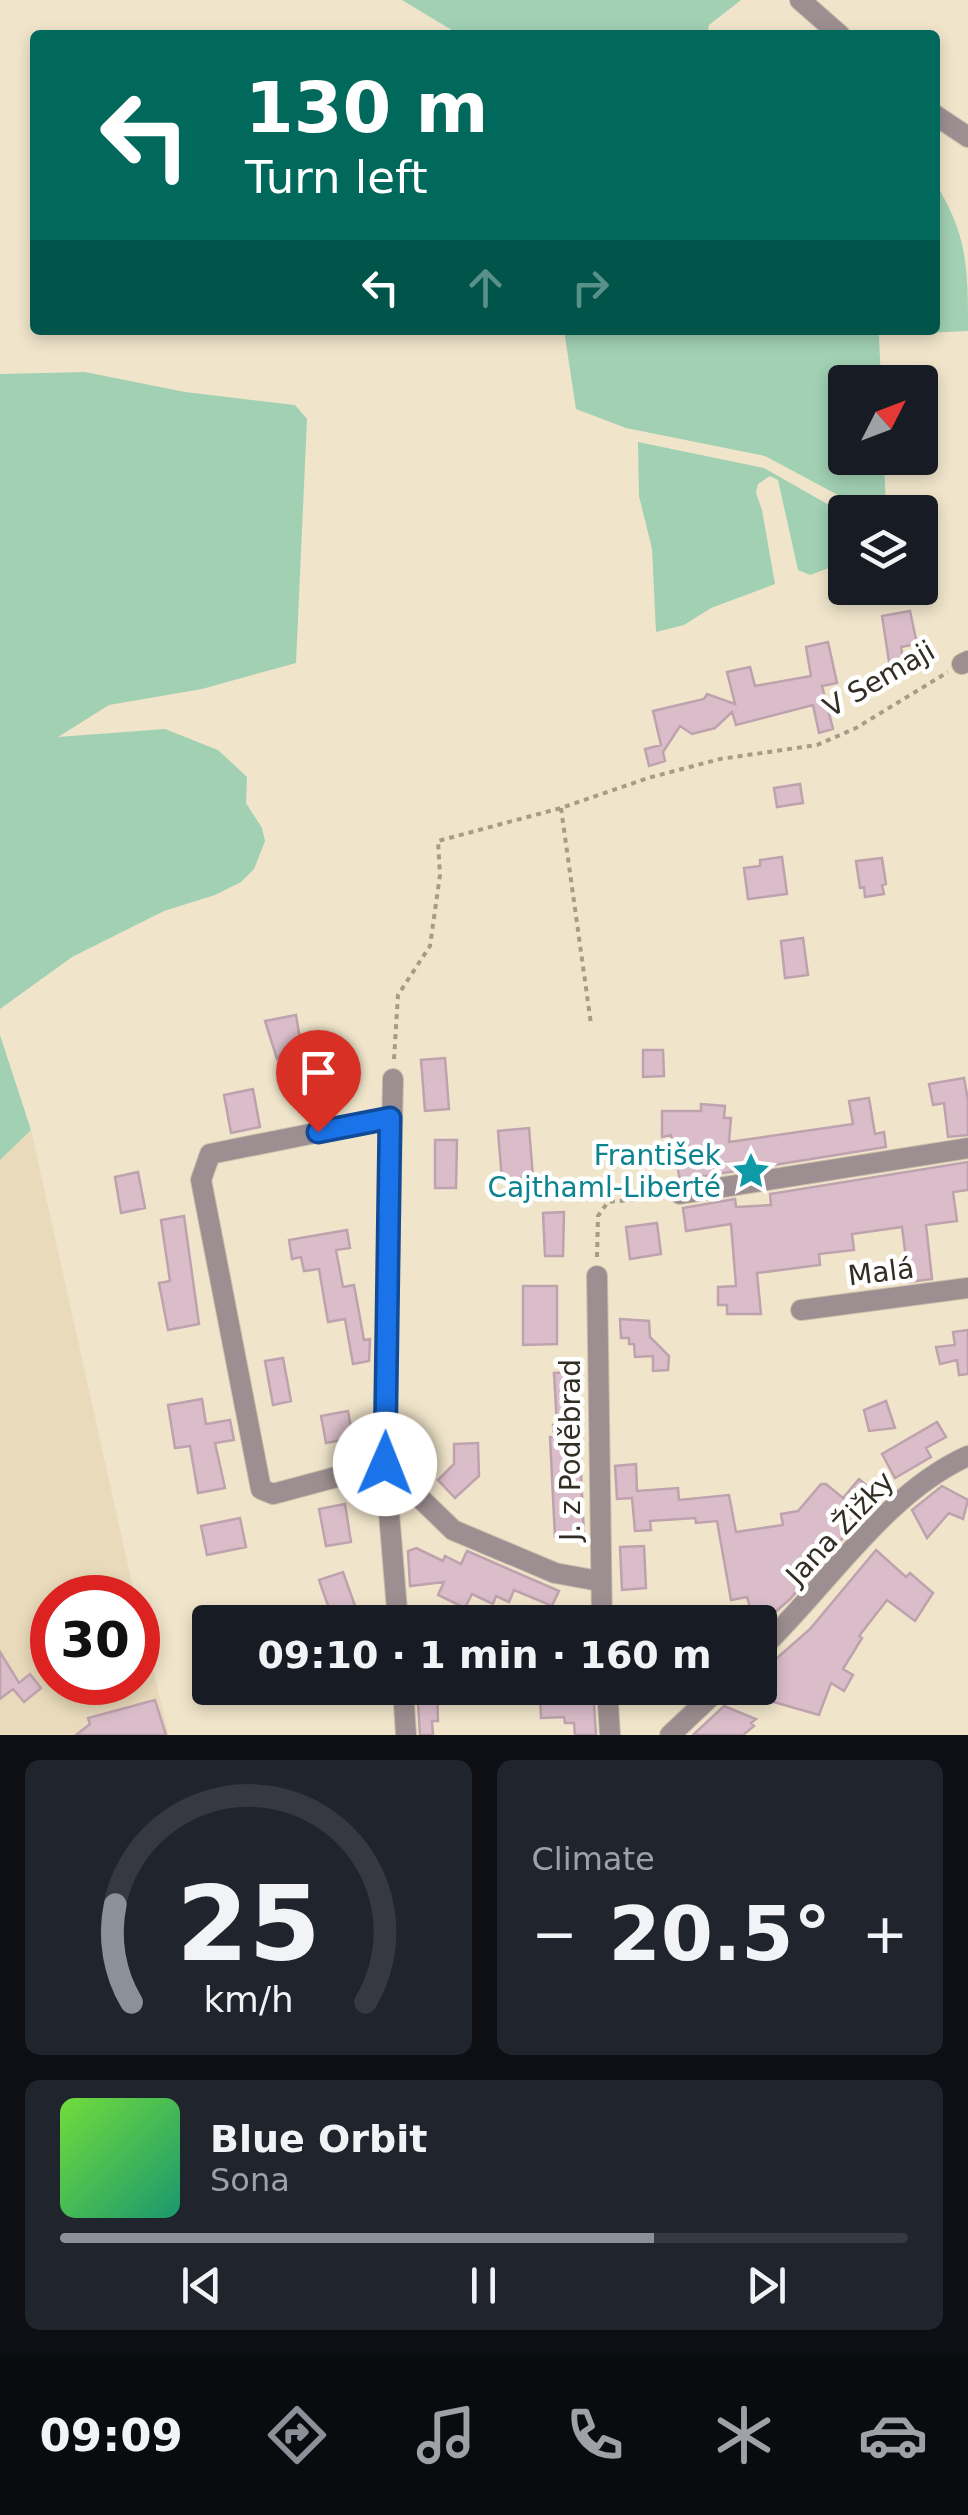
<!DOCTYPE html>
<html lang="en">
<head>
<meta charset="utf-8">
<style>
	:root { --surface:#171b24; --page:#20242c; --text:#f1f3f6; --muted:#9ea1a6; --line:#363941; --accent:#8c9099 }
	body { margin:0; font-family:"DejaVu Sans",sans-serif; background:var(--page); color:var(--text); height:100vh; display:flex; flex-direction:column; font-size:38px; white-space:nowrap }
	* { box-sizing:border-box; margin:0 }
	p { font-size:32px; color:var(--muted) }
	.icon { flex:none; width:55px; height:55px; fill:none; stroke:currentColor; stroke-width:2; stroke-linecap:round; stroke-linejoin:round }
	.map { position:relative; height:1735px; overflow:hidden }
	.sheet { display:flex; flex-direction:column; gap:25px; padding:25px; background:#0d0f14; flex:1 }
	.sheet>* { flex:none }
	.guide { position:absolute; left:30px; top:30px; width:910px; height:305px; border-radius:10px; box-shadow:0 5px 15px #0003; background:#00695c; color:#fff; overflow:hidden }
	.needle { width:65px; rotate:48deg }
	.tools { position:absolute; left:828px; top:365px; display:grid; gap:20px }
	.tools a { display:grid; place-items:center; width:110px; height:110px; border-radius:10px; background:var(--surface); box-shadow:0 5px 15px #0003; font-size:50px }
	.speed { position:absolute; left:30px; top:1575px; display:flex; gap:20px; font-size:50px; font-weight:700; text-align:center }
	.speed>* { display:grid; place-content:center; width:130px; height:130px; border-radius:50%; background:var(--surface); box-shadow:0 5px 15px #0003; line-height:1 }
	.speed .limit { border:15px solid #d22; background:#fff; color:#111 }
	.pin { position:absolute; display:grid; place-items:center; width:85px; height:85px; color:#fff; margin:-102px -42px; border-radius:50% 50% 50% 0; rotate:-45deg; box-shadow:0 0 10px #0007 }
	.pin .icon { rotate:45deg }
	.me { position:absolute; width:110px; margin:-55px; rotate:1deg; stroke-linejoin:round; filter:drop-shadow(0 0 8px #0008) }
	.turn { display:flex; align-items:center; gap:35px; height:210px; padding:0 50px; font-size:45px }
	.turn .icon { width:130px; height:130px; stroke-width:2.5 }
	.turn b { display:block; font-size:70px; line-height:85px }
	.lanes { display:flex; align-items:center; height:95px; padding:0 50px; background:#0003; justify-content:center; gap:50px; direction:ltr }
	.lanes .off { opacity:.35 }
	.big { font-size:75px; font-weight:700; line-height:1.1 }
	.sheet .tile { flex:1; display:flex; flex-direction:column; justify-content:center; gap:15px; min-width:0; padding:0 35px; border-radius:15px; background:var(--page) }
	.sheet .dial { align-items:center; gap:0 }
	.dial svg { height:260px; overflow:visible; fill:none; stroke:var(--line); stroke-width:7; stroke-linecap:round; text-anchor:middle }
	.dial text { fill:var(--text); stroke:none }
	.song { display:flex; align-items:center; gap:30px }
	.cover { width:120px; height:120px; border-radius:15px; background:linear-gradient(135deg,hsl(100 70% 55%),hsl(160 70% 35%)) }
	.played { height:10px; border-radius:5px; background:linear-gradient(90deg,var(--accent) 70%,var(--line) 70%) }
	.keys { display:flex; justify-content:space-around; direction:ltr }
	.heat { display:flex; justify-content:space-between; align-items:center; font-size:55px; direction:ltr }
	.sheet .tiles { flex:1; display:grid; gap:25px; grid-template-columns:1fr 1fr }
	.tile:last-child { grid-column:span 2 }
	.trip { position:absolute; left:192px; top:1605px; width:585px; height:100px; border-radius:10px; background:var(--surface); box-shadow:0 5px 15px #0003; font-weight:700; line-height:100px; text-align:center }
	.tabs { display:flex; height:160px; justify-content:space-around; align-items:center; background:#090b0e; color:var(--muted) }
	.tabs .icon { width:70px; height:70px }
	.tabs .active { color:var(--accent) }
	.tabs b { font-size:45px; color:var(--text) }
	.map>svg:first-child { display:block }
	.built { fill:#e8daba }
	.green { fill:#a1d0b3 }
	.building { fill:#dabdc9; stroke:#bea2ad; stroke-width:2.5 }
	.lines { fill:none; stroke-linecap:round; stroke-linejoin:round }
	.minor-casing { stroke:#cac0aa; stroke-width:22 }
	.path { stroke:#a69d89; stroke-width:4; stroke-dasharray:5 5; stroke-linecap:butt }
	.minor { stroke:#9d8f91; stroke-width:20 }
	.route-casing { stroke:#114b97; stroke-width:25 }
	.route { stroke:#1a73e8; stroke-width:18 }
	.labels { text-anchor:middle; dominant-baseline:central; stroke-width:9; stroke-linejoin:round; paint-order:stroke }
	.street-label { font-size:28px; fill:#332e24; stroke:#fff }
	.culture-label { font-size:28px; fill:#0d838f; stroke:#fff; text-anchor:end }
</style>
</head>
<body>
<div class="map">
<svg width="968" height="1735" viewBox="0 0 968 1735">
	<rect width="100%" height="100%" fill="#f0e5cb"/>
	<path class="built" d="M 31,1130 L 135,1597 L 52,1598 L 52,1682 L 138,1682 L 138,1609 L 169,1735 L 0,1735 L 0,1160 Z"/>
	<path class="green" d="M 402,0 L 741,0 L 709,25 L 707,35 L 460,35 Z
		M 935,183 C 968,234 968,270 968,331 L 879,335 L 881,382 L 845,382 L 845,458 L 884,458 L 886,512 L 863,512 L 849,501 L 765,456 L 626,428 L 576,409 L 564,330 L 935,330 Z
		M 85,372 L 185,392 L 295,405 L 307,419 L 296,663 L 202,689 L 109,705 L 58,737 L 165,729 L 218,750 L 247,777 L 246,803 L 262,828 L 265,841 L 254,869 L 241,882 L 215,895 L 164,911 L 72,957 L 0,1009 L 0,374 Z
		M 638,442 L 764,468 L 845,514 L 845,562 L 810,575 L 798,570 L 778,480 L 770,476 L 758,484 L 756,493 L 762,510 L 775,584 L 711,608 L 684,625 L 656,632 L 652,549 L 639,496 Z
		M 0,1035 L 31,1130 L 0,1160 Z"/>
	<path class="building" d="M 910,611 L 917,644 L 901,647 L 904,665 L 890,668 L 882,616 Z
		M 828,642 L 837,683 L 822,686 L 833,729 L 819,733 L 813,705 L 736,725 L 732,712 L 715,728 L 692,734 L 680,726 L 663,752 L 665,761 L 649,766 L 645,749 L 661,745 L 653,711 L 704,699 L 707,694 L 735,704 L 727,672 L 750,667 L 755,686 L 811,676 L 806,647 Z
		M 800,784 L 803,803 L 777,807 L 774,788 Z
		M 782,857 L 787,894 L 748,899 L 744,868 L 760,866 L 760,860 Z
		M 882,858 L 886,884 L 882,885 L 884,894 L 865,897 L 864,887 L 860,888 L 856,861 Z
		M 803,938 L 808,975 L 785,978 L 781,941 Z
		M 296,1015 L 301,1045 L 285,1048 L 277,1059 L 265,1021 Z
		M 643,1050 L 663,1050 L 664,1076 L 643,1077 Z
		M 445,1058 L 449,1109 L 425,1111 L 421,1060 Z
		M 964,1078 L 968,1100 L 968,1135 L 948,1137 L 944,1103 L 933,1105 L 929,1084 Z
		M 253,1089 L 260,1127 L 231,1133 L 224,1095 Z
		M 869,1098 L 875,1134 L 884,1132 L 886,1147 L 680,1180 L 671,1135 L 662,1137 L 662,1111 L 701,1111 L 701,1104 L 725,1106 L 724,1118 L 731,1118 L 729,1142 L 853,1124 L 849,1101 Z
		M 529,1128 L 533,1177 L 502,1180 L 498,1131 Z
		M 435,1140 L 457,1140 L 456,1188 L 435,1188 Z
		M 968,1162 L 968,1190 L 953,1192 L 957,1221 L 926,1225 L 932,1279 L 909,1282 L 902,1227 L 852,1234 L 854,1250 L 819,1254 L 820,1265 L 757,1273 L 761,1314 L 727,1314 L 727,1305 L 718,1305 L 718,1287 L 736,1286 L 731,1224 L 686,1231 L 683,1208 L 735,1199 L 736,1207 L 771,1205 L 770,1194 Z
		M 138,1172 L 145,1208 L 121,1213 L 115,1177 Z
		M 564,1212 L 563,1256 L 545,1256 L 543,1213 Z
		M 184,1216 L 199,1324 L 168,1330 L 159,1283 L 170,1281 L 161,1220 Z
		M 657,1223 L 661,1254 L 630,1259 L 626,1227 Z
		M 347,1230 L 350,1248 L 336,1250 L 343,1287 L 354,1285 L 364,1340 L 370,1339 L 369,1361 L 353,1364 L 345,1319 L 328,1322 L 319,1269 L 304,1271 L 301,1257 L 292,1259 L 289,1240 Z
		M 523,1286 L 557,1286 L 557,1344 L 523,1345 Z
		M 620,1319 L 649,1321 L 650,1337 L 669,1356 L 668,1370 L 653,1371 L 653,1356 L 635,1357 L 634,1344 L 629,1344 L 629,1338 L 621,1338 Z
		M 968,1330 L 968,1374 L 959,1375 L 957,1360 L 940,1364 L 936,1347 L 955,1345 L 953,1332 Z
		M 283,1358 L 291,1401 L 273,1405 L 265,1361 Z
		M 576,1372 L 584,1536 L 555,1537 L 550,1437 L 554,1437 L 553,1425 L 557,1425 L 554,1373 Z
		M 202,1399 L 206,1424 L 230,1420 L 234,1440 L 215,1443 L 225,1488 L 198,1493 L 190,1446 L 175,1448 L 168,1405 Z
		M 886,1401 L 895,1428 L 869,1431 L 864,1410 Z
		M 348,1411 L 353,1438 L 326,1443 L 321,1416 Z
		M 937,1422 L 946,1437 L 926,1448 L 931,1457 L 895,1478 L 882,1454 Z
		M 478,1443 L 479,1476 L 455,1498 L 438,1480 L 454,1464 L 454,1444 Z
		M 636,1464 L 637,1491 L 678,1488 L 679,1500 L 729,1495 L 736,1532 L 783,1525 L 781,1514 L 798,1511 L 821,1484 L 826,1484 L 843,1498 L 859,1479 L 879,1496 L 790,1599 L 764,1622 L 754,1622 L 747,1597 L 731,1600 L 717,1521 L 696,1523 L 695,1518 L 650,1521 L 651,1530 L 635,1531 L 632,1498 L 617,1499 L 615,1466 Z
		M 942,1486 L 968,1500 L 963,1519 L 949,1513 L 927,1538 L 912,1510 Z
		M 345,1504 L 351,1542 L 326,1546 L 319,1509 Z
		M 240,1518 L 246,1547 L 207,1555 L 201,1526 Z
		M 644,1546 L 646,1588 L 622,1590 L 620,1547 Z
		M 416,1548 L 443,1561 L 445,1556 L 461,1564 L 467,1551 L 559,1591 L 552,1606 L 514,1590 L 509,1602 L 496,1596 L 493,1604 L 472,1594 L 465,1608 L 438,1595 L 444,1582 L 410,1586 L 408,1551 Z
		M 876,1550 L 906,1577 L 910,1573 L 933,1593 L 915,1621 L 887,1600 L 859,1636 L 862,1638 L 843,1669 L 853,1675 L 844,1691 L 831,1683 L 819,1715 L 760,1698 L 760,1673 L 810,1629 Z
		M 343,1572 L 355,1606 L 331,1614 L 319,1580 Z
		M 0,1652 L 19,1683 L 30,1674 L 41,1688 L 24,1702 L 13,1689 L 0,1699 Z
		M 417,1688 L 437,1688 L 438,1721 L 432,1721 L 433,1735 L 420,1735 Z
		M 557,1688 L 593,1688 L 596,1735 L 575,1735 L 574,1723 L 565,1723 L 564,1717 L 541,1718 L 540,1691 L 557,1690 Z
		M 155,1700 L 166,1735 L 76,1735 L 90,1724 L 88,1718 Z
		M 724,1706 L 756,1719 L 751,1723 L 754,1726 L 743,1735 L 693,1735 Z"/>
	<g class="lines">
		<g class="minor-casing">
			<path id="minor" d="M 800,0 L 840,35
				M 935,115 L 968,137
				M 962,664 L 968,661
				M 393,1079 L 385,1464 L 398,1622
				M 390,1118 L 210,1154 L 201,1180 L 261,1489 L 273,1494 L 385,1464 L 453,1530 L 555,1573 L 599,1581
				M 680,1194 L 968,1148
				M 597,1276 L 602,1622
				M 801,1310 L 968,1288
				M 760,1650 C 826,1587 885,1493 968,1456
				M 403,1688 L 406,1735
				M 607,1688 L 610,1735
				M 670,1735 L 720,1688"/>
		</g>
		<path class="path" d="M 561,808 L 591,1024
			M 394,1059 L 398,995 L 430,946 L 440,875 L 438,841 L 561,808 L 648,778 L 720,759 L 817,745 L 856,728 L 948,672
			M 597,1257 L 598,1216 L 608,1202 L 661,1197"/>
		<use href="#minor" class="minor"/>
	</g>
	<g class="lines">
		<g class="route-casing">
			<path id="route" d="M 318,1132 L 390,1118 L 385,1464"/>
		</g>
		<use href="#route" class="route"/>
	</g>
	<defs>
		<g id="sight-bare" transform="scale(3)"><path d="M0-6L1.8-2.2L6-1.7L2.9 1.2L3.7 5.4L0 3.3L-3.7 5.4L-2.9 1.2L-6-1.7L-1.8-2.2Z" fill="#0f9aa8" stroke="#fff" stroke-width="2.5" paint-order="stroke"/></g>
	</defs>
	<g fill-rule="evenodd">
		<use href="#sight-bare" x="751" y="1171"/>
	</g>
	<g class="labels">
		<g class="street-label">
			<text transform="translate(879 679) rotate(-30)">V Semaji</text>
			<text transform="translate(881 1272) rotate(-7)">Malá</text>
			<text transform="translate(570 1450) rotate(-90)">J. z Poděbrad</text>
			<text transform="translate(840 1528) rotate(-47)">Jana Žižky</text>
		</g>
		<g class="culture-label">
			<text x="721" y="1155">František<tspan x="721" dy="32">Cajthaml-Liberté</tspan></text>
		</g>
	</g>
</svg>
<div class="tools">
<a><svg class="needle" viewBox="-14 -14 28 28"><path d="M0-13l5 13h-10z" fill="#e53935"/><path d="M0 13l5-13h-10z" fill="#9ea1a6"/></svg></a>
<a><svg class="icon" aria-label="layers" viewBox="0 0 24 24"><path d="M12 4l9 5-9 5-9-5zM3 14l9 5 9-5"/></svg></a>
</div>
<div class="speed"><div class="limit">30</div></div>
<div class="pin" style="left:318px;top:1132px;background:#d93025"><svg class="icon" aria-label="arrive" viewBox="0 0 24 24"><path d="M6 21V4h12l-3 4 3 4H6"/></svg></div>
<svg class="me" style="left:385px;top:1464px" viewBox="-20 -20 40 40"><circle r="19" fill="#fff"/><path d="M0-13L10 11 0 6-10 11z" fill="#1a73e8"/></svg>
<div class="trip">09:10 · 1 min · 160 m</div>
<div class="guide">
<div class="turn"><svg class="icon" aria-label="left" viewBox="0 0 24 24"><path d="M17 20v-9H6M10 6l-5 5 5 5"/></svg><div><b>130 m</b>Turn left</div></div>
<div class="lanes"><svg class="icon" aria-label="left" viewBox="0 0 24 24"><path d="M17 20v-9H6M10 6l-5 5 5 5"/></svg><svg class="icon off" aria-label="ahead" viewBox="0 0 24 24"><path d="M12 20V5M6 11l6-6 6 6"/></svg><svg class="icon off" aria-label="right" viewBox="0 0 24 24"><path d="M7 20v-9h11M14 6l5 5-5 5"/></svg></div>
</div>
</div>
<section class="sheet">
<div class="tiles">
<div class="tile dial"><svg viewBox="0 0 100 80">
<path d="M14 69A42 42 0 1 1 86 69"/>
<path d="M14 69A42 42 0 0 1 9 39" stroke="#8c9099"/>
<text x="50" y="56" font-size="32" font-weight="700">25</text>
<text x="50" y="72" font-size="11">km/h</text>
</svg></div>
<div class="tile"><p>Climate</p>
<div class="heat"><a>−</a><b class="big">20.5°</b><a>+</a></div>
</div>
<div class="tile">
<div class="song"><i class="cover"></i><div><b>Blue Orbit</b><p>Sona</p></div></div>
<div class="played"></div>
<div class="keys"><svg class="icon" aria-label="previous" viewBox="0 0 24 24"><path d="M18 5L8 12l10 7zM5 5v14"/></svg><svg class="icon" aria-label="pause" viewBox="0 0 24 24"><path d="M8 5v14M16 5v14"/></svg><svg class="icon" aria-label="next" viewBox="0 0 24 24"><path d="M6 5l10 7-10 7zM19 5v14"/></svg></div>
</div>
</div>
</section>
<nav class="tabs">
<b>09:09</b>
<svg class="icon active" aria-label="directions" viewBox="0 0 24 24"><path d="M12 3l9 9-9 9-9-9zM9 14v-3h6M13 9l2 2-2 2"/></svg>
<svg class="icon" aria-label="music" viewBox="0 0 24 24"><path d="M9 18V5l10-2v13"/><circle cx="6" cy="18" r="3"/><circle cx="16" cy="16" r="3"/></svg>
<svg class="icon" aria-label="phone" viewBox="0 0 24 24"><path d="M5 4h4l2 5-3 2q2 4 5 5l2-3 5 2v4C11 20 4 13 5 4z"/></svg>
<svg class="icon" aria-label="climate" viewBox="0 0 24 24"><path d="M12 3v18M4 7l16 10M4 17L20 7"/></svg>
<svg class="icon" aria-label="car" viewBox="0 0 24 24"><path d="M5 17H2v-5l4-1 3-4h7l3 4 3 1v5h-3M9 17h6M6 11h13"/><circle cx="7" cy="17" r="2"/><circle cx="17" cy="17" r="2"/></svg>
</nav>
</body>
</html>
